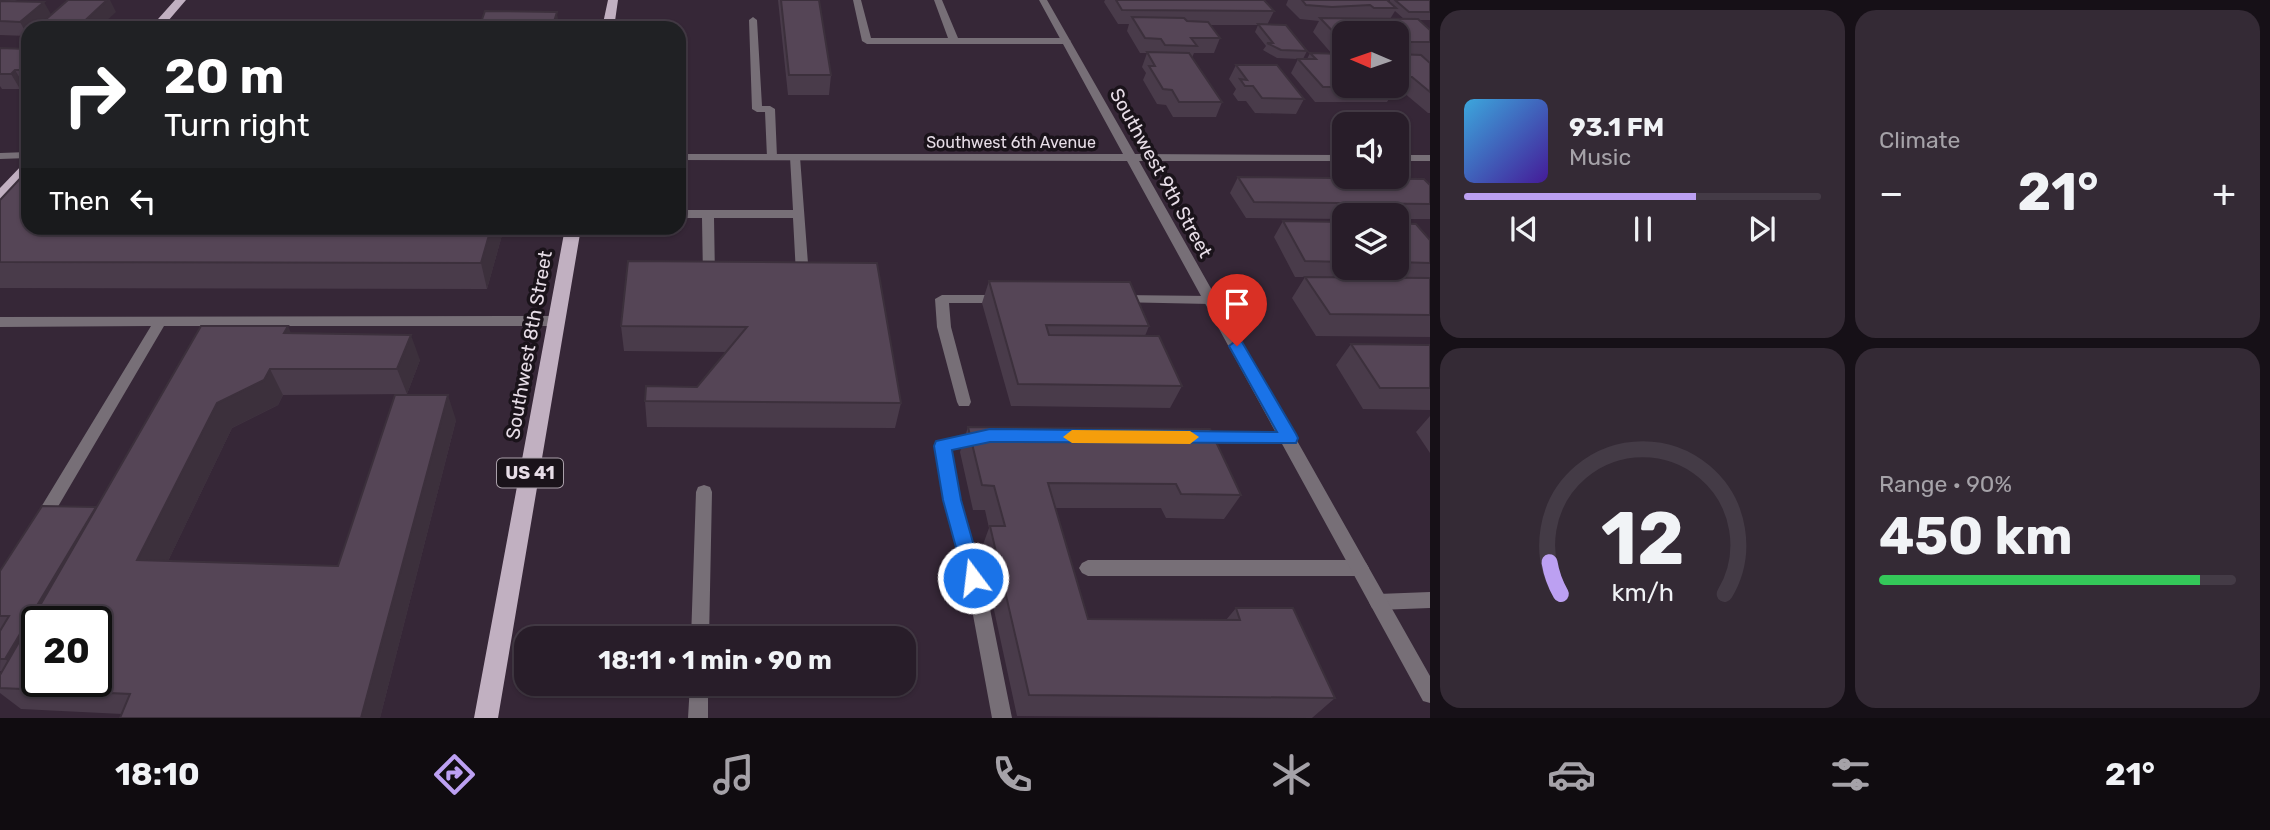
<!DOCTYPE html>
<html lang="en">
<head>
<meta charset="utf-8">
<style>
	:root { --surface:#281d29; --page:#342a35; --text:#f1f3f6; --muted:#a5a2a8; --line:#443b46; --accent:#bca0f2 }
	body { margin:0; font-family:Rubik,sans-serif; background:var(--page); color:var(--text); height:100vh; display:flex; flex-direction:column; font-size:26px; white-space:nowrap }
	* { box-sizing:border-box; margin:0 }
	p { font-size:23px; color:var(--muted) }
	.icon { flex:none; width:38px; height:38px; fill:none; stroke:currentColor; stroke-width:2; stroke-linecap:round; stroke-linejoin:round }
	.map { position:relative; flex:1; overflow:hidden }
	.details { display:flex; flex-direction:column; gap:10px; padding:10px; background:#161017; width:840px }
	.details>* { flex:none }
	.hud { position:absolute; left:21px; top:21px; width:665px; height:214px; border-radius:21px; box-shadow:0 2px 5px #0004,0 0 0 2px var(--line); background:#202124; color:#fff; overflow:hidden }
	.needle { width:46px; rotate:272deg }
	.buttons { position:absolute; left:1332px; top:21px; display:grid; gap:14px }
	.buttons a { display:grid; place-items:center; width:77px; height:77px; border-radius:14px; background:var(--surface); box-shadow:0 2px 5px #0004,0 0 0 2px var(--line); font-size:35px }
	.speed { position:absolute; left:21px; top:606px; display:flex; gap:14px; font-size:35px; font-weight:700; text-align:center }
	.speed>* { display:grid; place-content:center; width:91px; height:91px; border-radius:50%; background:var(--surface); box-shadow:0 2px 5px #0004,0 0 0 2px var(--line); line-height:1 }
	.speed .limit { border:4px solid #111; border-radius:10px; background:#fff; color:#111 }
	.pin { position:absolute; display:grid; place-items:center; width:60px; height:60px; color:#fff; margin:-72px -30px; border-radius:50% 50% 50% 0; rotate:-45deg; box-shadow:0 0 7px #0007 }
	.pin .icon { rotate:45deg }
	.me { position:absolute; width:77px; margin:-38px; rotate:345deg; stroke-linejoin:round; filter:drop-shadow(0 0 5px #0008) }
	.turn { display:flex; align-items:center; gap:24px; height:147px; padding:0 28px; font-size:32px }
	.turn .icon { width:91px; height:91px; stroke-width:2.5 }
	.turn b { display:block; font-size:49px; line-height:60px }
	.then { display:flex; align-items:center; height:66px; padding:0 28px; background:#0003; gap:14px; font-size:26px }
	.big { font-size:52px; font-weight:700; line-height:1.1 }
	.details .card { flex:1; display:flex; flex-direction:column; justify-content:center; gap:10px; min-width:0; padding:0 24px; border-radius:21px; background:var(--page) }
	.details .dial { align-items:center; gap:0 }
	.dial svg { height:182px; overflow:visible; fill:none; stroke:var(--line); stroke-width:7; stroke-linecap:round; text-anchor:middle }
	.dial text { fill:var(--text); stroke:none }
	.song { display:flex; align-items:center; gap:21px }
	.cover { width:84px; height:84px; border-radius:10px; background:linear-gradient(135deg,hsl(200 70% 55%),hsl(260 70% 35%)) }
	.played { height:7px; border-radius:4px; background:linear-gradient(90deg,var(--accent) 65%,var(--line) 65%) }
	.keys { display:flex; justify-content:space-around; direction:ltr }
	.heat { display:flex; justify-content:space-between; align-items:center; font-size:38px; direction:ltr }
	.charge { height:10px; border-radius:5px; background:linear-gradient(90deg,#34c759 90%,var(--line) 0) }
	.details .tiles { flex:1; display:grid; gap:10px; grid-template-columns:repeat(2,1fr) }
	.trip { position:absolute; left:514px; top:626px; width:402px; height:70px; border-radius:21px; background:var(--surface); box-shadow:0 2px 5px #0004,0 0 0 2px var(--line); font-weight:700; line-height:70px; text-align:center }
	.menu { display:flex; height:112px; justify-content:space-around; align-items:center; background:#100c10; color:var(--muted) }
	.menu .icon { width:49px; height:49px }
	.menu .current { color:var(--accent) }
	.menu b { font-size:32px; color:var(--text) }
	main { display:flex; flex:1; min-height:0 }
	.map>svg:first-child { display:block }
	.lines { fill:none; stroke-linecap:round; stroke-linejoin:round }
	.lane { fill:#776f77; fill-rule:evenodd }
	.street { fill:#776f77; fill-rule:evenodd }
	.primary { fill:#c1b0c1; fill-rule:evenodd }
	.wall { fill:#493b4a; fill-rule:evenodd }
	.shaded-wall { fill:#3c303c }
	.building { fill:#554556; stroke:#3c303c; stroke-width:2; fill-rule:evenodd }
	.route { fill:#1a73e8; stroke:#114b97; stroke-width:2 }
	.slow { fill:#f59e0b }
	.labels { text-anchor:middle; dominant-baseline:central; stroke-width:7; stroke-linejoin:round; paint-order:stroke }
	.far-street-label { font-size:16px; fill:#e7dde7; stroke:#1a131a }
	.shield { fill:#1a131a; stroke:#aaa0aa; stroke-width:2 }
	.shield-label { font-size:18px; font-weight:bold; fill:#e7dde7 }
	.street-label { font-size:19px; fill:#e7dde7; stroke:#1a131a }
</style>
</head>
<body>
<main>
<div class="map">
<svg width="1430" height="718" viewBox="0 0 1430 718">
	<rect width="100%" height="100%" fill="#362737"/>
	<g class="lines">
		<path class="lane" d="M 853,0 L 861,0 L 871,38 L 948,38 L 934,0 L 942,0 L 958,38 L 1066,38 L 1071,41 L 1066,44 L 867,44 L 862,41 Z
			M 753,17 L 757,20 L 762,106 L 770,106 L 775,109 L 777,157 L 772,160 L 767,157 L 765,112 L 757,112 L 752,109 L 749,20 Z
			M 795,154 L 800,157 L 809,277 L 808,280 L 800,281 L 794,277 L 796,274 L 793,218 L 714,218 L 715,277 L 709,281 L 704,280 L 703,277 L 702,218 L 679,218 L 679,210 L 793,210 L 790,157 Z
			M 942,295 L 1002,295 L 1009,299 L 1002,303 L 949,303 L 951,327 L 971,402 L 969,406 L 959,406 L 957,402 L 937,327 L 935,299 Z
			M 1120,295 L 1210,296 L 1217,300 L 1210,304 L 1115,302 L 1113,299 L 1115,296 Z
			M 557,316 L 564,321 L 557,326 L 164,326 L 46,527 L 40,529 L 34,527 L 32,522 L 151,326 L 0,327 L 0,317 Z
			M 980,431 L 985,433 L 988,437 L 985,441 L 950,450 L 960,500 L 989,604 L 1012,718 L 992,718 L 971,604 L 944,500 L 934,446 L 937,442 Z
			M 1196,431 L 1289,432 L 1294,434 L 1297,438 L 1294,442 L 1289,444 L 1196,443 L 1191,441 L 1188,437 L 1191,433 Z
			M 704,485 L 710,487 L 712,492 L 709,639 L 691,639 L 696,492 L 698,487 Z
			M 1088,560 L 1360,560 L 1366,563 L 1369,568 L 1366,573 L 1360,576 L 1088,576 L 1082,573 L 1079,568 L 1082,563 Z
			M 1430,592 L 1430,608 L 1378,610 L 1372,608 L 1369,602 L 1372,596 L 1378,594 Z
			M 690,684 L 708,684 L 708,718 L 688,718 Z"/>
		<path class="street" d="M 1039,0 L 1047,0 L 1135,154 L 1344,155 L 1344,161 L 1139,161 L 1430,676 L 1430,703 L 1423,701 L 1127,161 L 679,160 L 679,154 L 1123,154 Z
			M 28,152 L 28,158 L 0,159 L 0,153 Z
			M 1396,155 L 1430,155 L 1430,161 L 1396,161 Z"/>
		<path class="primary" d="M 175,0 L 186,0 L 162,28 L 150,28 Z
			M 608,0 L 618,0 L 614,28 L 602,28 Z
			M 28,163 L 28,175 L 5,200 L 0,201 L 0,188 L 23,164 Z
			M 565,228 L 581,228 L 498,718 L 474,718 Z"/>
	</g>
	<path class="wall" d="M 0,0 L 17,0 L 15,1 L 51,15 L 116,12 L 28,28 L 28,48 L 23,39 L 27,36 L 0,35 Z
		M 660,0 L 819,0 L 831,75 L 829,95 L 788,95 L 778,0 Z
		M 1105,0 L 1264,0 L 1274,11 L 1267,25 L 1307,51 L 1303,59 L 1307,59 L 1310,53 L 1332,54 L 1313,32 L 1319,21 L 1300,19 L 1286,5 L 1288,0 L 1387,0 L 1389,2 L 1390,0 L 1430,0 L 1430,20 L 1419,20 L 1430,30 L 1430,113 L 1428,113 L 1403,92 L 1394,91 L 1387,102 L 1315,102 L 1291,73 L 1298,59 L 1277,58 L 1263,50 L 1266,46 L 1255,32 L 1258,25 L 1210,25 L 1220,38 L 1214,53 L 1194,53 L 1192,58 L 1222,102 L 1216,117 L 1173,117 L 1166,105 L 1157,104 L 1143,80 L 1146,73 L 1142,67 L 1147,53 L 1140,53 L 1127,31 L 1129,24 L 1118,24 L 1104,2 ZM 1395,11 L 1404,19 L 1390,19 ZM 1344,33 L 1396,33 L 1396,86 L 1344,86 Z
		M 0,48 L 28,49 L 28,85 L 24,85 L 20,89 L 2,89 L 0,86 Z
		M 1236,65 L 1304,99 L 1296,114 L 1255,113 L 1246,101 L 1238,101 L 1233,94 L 1236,89 L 1229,79 Z
		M 1238,177 L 1430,185 L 1430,219 L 1396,219 L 1396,215 L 1344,215 L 1344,219 L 1246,218 L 1230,193 Z
		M 0,200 L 504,228 L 487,289 L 0,288 Z
		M 1283,221 L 1344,222 L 1344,268 L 1396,268 L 1396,223 L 1430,240 L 1430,337 L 1316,336 L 1292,298 L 1305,277 L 1295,277 L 1274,237 Z
		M 628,261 L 901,403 L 895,428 L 647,427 L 645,401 L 697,387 L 726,352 L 624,351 L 621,326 Z
		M 989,281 L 1149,326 L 1145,336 L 1182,386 L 1170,408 L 1011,406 L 982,303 Z
		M 291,333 L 420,360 L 407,394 L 283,395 L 278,405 L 232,428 L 168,561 L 338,566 L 456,420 L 380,718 L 120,718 L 122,714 L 21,709 L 0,693 L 0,675 L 2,672 L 0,671 L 1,630 L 0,630 L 0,571 L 96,507 Z
		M 1351,344 L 1430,345 L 1430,410 L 1363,409 L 1336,365 Z
		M 1430,416 L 1430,453 L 1416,432 Z
		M 968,427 L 1241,495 L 1224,519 L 1166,518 L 1161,508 L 1055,508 L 1088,619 L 1226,620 L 1236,608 L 1335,698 L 1312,718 L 1017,716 L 981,550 L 989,528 L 985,510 L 973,510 L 960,452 Z"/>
	<path class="shaded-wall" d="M 107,0 L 110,0 L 116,12 L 99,28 L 77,28 Z
		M 44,2 L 52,16 L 37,28 L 28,28 L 28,36 L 20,22 Z
		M 557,12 L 559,28 L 552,28 Z
		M 15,70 L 24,85 L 20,89 L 11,74 Z
		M 491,228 L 504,228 L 487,289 L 481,263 Z
		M 288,326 L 299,352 L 284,333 Z
		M 411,335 L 420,360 L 407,394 L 397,369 Z
		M 270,369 L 283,395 L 278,405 L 232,428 L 157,584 L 137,560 L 217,403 Z
		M 448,395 L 456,420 L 380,718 L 361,718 Z
		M 96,507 L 22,673 L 5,659 Z"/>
	<path class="building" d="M 68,0 L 107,0 L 77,28 L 36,28 Z
		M 781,0 L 819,0 L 831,75 L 789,75 Z
		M 1116,0 L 1264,0 L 1274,11 L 1122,10 Z
		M 1302,0 L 1387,0 L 1396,8 L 1374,8 L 1370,5 L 1332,7 L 1306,5 Z
		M 1395,0 L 1430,0 L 1430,12 L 1409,12 Z
		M 0,1 L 44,2 L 20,22 L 0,21 Z
		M 485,11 L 557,12 L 552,28 L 479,28 Z
		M 1132,17 L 1184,18 L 1187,21 L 1208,22 L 1220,38 L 1191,38 L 1197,46 L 1165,45 L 1161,39 L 1145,38 Z
		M 1320,18 L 1418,19 L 1430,30 L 1430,42 L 1396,42 L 1396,33 L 1344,33 L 1344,41 L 1342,41 Z
		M 1258,24 L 1286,25 L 1307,51 L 1281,50 L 1267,43 L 1273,43 Z
		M 0,48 L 28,49 L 28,70 L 15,70 L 11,74 L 0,74 Z
		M 1147,52 L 1189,53 L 1222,102 L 1179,102 L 1172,90 L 1163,89 L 1149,66 L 1155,66 Z
		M 1310,53 L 1344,54 L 1344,86 L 1395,86 L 1396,87 L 1323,87 L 1298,59 L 1316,59 Z
		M 1396,54 L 1421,55 L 1430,63 L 1430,92 L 1412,77 L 1403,77 L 1396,68 Z
		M 1236,65 L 1277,65 L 1304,99 L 1262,98 L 1253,86 L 1245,86 L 1240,79 L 1247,80 Z
		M 28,170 L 28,228 L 491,228 L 481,263 L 0,262 L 0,200 Z
		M 1238,177 L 1424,179 L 1430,185 L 1430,204 L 1254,202 Z
		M 1283,221 L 1344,222 L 1344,262 L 1305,261 Z
		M 1396,223 L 1416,224 L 1430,240 L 1430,263 L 1396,262 Z
		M 628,261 L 877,263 L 901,403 L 645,401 L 646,386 L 697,387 L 747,327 L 621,326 Z
		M 1305,277 L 1430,278 L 1430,315 L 1330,314 Z
		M 989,281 L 1130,282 L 1149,326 L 1046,325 L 1049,335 L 1159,336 L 1182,386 L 1018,384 Z
		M 201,326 L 288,326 L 284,333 L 411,335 L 397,369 L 270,369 L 264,380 L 217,403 L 137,560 L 338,566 L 395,395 L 448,395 L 361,718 L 120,718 L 130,694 L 0,688 L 0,675 ZM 37,621 L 96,621 L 96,681 L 37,681 Z
		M 1351,344 L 1430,345 L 1430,388 L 1380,388 Z
		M 968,427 L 1210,429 L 1241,495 L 1181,494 L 1176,484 L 1048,483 L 1088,619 L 1240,620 L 1236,608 L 1293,608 L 1335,698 L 1029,695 L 990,526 L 1005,526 L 994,486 L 982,485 Z
		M 42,506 L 96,507 L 5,659 L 0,659 L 0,631 L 9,616 L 0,616 L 0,571 Z"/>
	<path class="route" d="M 1237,340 L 1242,342 L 1296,434 L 1298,438 L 1296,443 L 990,442 L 952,450 L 961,500 L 983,578 L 980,584 L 973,587 L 966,584 L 943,500 L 934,446 L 936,441 L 990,429 L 1277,432 L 1229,346 Z"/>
	<path class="slow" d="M 1072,430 L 1190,431 L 1199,437 L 1190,444 L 1072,443 L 1063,437 Z"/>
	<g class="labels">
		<g class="far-street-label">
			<text x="1011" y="142">Southwest 6th Avenue</text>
		</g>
		<rect class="shield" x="497" y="458.5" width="66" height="29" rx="5"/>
		<g class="shield-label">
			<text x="530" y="473">US 41</text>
		</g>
		<g class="street-label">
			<text transform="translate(1161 173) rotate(61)">Southwest 9th Street</text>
			<text transform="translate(529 345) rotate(-80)">Southwest 8th Street</text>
		</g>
	</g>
</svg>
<div class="buttons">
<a><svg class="needle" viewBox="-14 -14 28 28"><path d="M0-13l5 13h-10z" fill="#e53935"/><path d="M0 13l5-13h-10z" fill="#a5a2a8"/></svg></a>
<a><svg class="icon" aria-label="sound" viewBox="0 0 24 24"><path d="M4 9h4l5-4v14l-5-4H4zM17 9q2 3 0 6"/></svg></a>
<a><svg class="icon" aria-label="layers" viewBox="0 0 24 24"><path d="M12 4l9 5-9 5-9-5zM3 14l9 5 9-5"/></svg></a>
</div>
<div class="speed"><div class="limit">20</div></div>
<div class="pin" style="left:1237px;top:346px;background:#d93025"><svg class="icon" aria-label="arrive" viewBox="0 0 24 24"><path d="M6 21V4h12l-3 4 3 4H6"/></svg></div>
<svg class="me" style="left:973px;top:578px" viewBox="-20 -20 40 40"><circle r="17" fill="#1a73e8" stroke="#fff" stroke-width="3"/><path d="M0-11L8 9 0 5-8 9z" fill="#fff"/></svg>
<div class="trip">18:11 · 1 min · 90 m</div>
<div class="hud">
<div class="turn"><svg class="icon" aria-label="right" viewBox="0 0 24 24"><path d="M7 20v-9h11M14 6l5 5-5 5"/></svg><div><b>20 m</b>Turn right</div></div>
<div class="then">Then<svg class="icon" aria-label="left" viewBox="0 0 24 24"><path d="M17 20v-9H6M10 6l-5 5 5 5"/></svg></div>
</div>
</div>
<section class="details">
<div class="tiles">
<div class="card">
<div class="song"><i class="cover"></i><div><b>93.1 FM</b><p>Music</p></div></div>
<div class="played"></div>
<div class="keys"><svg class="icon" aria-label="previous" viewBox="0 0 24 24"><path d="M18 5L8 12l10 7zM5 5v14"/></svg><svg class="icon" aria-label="pause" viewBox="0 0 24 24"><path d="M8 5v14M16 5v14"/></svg><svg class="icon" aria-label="next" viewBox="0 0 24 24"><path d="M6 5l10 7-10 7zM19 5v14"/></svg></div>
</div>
<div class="card"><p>Climate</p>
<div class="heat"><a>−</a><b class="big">21°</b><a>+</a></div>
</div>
<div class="card dial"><svg viewBox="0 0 100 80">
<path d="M14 69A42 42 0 1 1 86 69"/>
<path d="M14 69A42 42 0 0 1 9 55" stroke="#bca0f2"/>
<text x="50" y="56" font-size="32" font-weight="700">12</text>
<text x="50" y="72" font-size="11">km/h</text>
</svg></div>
<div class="card"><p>Range · 90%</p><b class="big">450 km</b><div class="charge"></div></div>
</div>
</section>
</main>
<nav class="menu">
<b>18:10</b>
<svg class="icon current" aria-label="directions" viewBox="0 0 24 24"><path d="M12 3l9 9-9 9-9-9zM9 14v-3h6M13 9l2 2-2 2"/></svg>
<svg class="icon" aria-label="music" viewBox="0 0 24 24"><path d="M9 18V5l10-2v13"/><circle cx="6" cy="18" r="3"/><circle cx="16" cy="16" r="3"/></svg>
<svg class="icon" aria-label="phone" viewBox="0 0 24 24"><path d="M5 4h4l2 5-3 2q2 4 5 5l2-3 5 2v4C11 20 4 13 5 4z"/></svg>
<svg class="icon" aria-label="climate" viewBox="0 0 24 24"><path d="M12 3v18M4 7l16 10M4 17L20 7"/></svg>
<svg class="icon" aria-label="car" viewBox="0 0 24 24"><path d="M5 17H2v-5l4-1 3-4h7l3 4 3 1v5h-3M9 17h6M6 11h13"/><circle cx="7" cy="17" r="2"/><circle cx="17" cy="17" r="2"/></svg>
<svg class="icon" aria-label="filters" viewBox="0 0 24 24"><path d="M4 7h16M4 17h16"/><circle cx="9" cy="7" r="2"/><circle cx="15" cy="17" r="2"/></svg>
<b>21°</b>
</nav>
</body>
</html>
